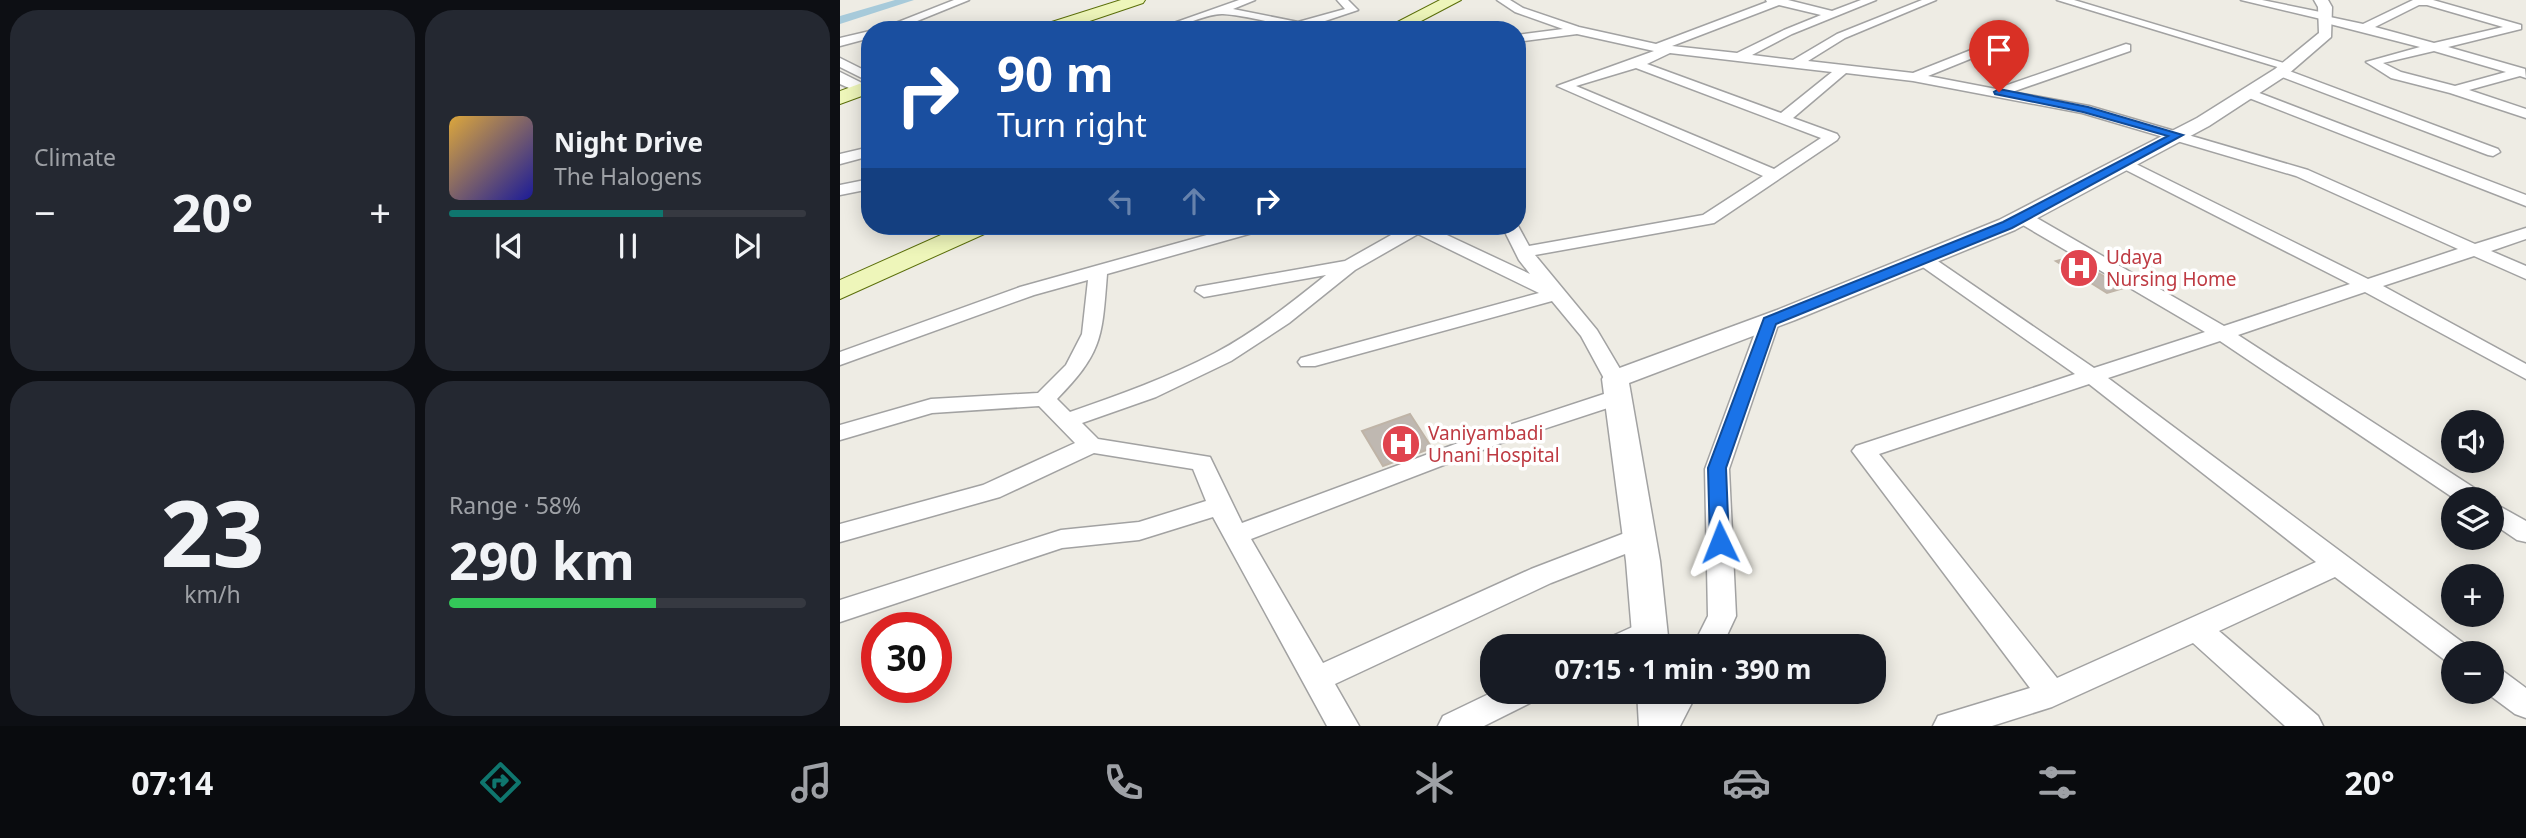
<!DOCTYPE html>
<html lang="en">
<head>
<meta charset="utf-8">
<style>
	:root { --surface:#171b24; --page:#242831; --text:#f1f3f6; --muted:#9ea1a6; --line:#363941; --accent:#0f766e }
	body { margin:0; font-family:"Noto Sans",sans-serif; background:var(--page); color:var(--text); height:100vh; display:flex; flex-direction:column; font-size:26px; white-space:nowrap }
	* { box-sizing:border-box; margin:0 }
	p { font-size:23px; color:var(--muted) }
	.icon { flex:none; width:38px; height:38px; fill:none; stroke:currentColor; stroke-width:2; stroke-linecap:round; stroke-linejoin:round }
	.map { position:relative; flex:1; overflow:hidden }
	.drawer { display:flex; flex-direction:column; gap:10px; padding:10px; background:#0d0f14; width:840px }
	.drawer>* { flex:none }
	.banner { position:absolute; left:21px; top:21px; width:665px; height:214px; border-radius:28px; box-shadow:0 4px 18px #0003; background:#1a4fa0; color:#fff; overflow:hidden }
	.fabs { position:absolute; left:1601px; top:410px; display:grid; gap:14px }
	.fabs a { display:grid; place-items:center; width:63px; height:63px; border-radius:50%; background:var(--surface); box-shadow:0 4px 18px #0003; font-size:35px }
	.speed { position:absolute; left:21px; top:612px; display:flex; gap:14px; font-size:35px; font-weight:700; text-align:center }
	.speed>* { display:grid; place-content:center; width:91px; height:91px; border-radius:50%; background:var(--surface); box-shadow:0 4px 18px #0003; line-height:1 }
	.speed .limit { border:10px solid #d22; background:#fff; color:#111 }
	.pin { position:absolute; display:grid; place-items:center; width:60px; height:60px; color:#fff; margin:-72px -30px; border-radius:50% 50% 50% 0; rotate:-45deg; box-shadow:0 0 7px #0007 }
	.pin .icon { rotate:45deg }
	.me { position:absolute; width:77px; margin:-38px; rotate:358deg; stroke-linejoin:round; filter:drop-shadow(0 0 5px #0008) }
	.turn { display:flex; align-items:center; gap:24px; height:147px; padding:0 21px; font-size:32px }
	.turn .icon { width:91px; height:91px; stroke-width:2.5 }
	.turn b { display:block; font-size:49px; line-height:60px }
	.lanes { display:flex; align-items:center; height:66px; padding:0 21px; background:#0003; justify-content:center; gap:35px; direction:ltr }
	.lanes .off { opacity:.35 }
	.big { font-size:52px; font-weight:700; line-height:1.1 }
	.drawer .tile { flex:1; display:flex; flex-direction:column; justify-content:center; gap:10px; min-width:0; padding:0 24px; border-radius:28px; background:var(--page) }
	.drawer .dial { align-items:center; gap:0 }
	.dial b { font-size:91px; line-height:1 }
	.song { display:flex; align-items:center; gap:21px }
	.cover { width:84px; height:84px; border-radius:10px; background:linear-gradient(135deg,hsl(40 70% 55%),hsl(240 70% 35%)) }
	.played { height:7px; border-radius:4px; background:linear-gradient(90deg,var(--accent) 60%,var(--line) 60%) }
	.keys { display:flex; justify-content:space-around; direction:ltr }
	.heat { display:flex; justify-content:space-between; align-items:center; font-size:38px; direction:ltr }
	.charge { height:10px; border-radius:5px; background:linear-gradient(90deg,#34c759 58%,var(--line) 0) }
	.drawer .tiles { flex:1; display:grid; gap:10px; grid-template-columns:repeat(2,1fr) }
	.trip { position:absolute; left:640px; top:634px; width:406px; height:70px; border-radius:28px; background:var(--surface); box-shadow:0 4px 18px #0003; font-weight:700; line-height:70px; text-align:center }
	.tabs { display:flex; height:112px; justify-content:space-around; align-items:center; background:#090b0e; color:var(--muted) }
	.tabs .icon { width:49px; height:49px }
	.tabs .current { color:var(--accent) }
	.tabs b { font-size:32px; color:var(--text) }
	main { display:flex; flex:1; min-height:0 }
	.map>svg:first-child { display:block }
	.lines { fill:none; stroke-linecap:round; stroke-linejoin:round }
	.canal { fill:#a7cada; fill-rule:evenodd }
	.building { fill:#bfb8b1; stroke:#bfb4a7; stroke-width:2 }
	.minor-casing { stroke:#a2a2a2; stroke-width:3 }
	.tertiary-casing { stroke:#a2a2a2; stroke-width:3 }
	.secondary-casing { stroke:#5b6f0a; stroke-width:2 }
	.minor { fill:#fff; fill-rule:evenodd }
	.tertiary { fill:#fff; fill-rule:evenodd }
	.secondary { fill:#eef6ba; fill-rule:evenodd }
	.route { fill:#1a73e8; stroke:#114b97; stroke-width:2 }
	.labels { text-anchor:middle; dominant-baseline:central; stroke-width:7; stroke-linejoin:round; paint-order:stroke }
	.health-label { font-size:19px; fill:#be3a42; stroke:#fff; text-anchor:start }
</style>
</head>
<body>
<main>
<section class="drawer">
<div class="tiles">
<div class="tile"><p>Climate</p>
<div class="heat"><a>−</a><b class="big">20°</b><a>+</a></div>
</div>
<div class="tile">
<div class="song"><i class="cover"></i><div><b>Night Drive</b><p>The Halogens</p></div></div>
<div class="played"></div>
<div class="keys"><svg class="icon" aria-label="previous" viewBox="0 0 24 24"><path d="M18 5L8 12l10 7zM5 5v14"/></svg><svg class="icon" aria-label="pause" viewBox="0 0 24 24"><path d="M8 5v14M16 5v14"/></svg><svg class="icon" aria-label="next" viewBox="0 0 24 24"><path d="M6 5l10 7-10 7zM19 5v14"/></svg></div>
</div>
<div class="tile dial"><b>23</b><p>km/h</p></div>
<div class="tile"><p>Range · 58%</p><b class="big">290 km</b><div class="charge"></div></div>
</div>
</section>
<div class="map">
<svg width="1686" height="726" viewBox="0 0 1686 726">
	<rect width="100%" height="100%" fill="#eeece4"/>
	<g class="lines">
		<path class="canal" d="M 55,0 L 74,0 L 0,24 L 0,16 Z"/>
	</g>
	<path class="building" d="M 1231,257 L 1284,288 L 1267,293 L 1216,261 Z
		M 570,414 L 592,448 L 543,466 L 522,431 Z"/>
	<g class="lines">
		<g class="minor-casing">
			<path id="minor" d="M 114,0 L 129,0 L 55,30 L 38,30 Z
				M 399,0 L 415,0 L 393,9 L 458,22 L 505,9 L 497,0 L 508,0 L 518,10 L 473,25 L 485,30 C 449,30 417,16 383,14 C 365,13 339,30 314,30 Z
				M 657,0 L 670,0 L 683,8 L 739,27 L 816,44 L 927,2 L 926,0 L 948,0 L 992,11 L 1021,0 L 1036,0 L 952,34 L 912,55 L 953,60 L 997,34 L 1082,0 L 1096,0 L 1005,38 L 968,61 L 1073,73 L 1131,50 L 1135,51 L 1135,57 L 1088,76 L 1156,89 L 1286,44 L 1290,45 L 1290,51 L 1172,92 L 1249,106 L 1468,170 L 1635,244 L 1686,228 L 1686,239 L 1651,251 L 1686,266 L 1686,279 L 1634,256 L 1543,286 L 1686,364 L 1686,379 L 1525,292 L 1398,335 L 1642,493 L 1645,499 L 1615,499 L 1380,341 L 1268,378 L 1626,645 L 1631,653 L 1614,653 L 1614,664 L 1606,661 L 1495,577 L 1379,631 L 1478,716 L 1483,726 L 1445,726 L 1353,643 L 1212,707 L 1152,726 L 1093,726 L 1098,716 L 1190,688 L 1012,451 L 1016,446 L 1235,374 L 1077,263 L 1074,259 L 1077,255 L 1089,255 L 1254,368 L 1365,332 L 1176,221 L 1174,217 L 1176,213 L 1188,213 L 1384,326 L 1510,284 L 1280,167 L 1277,164 L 1280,161 L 1290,161 L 1528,279 L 1618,249 L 1456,176 L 1242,113 L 1073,81 L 1006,73 L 953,118 L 997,134 L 999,137 L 997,140 L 874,223 L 695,255 L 757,330 L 786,379 L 783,384 L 767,384 L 741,336 L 712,301 L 475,366 L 461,366 L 458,362 L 461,358 L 699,293 L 578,234 L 515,270 L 449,323 L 391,361 L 316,397 L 242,423 L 258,439 L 370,457 L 402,523 L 645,433 L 770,392 L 786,392 L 789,397 L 786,402 L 661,443 L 411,539 L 483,663 L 691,569 L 790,531 L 799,529 L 808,531 L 812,538 L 808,545 L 711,583 L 495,684 L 519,726 L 487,726 L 373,517 L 299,540 L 222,548 L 0,622 L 0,600 L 221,530 L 299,522 L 366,501 L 353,469 L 254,453 L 160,497 L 0,542 L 0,524 L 143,485 L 235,443 L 199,406 L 92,413 L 0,440 L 0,425 L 91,399 L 198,393 L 226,365 L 242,334 L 248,280 L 194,295 L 0,365 L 0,352 L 180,287 L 399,226 L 425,226 L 423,230 L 267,274 C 262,337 263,352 217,399 L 230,412 C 279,395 329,377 375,353 C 415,332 451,303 486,275 L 364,297 L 355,291 L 357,287 L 505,261 L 567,226 L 593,226 L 592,228 L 690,274 L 679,260 L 662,226 L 677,224 L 689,246 L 863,215 L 923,176 L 717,86 L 814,51 L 737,34 L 677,42 L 677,35 L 723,29 L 675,12 ZM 939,5 L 981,15 L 944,30 L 897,53 L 832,46 ZM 830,53 L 992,72 L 941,113 L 807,64 ZM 796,68 L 981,138 L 934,169 L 736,86 ZM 1249,384 L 1476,562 L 1217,678 L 1039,454 Z
				M 1217,0 L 1234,0 L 1454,66 L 1448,70 L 1444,69 Z
				M 1401,0 L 1422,0 L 1485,13 L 1489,14 L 1490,17 L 1523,24 L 1573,0 L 1593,0 L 1681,25 L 1681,29 L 1608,47 L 1685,69 L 1686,78 L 1680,76 L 1629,90 L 1686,109 L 1686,118 L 1610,93 L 1551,78 L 1526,62 L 1580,47 L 1482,22 L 1481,19 ZM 1579,5 L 1587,5 L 1663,27 L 1594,43 L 1535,27 ZM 1594,51 L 1666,72 L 1615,86 L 1561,72 L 1543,63 Z
				M 30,31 L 30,38 L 0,46 L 0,38 Z
				M 0,58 L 30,73 L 30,82 L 0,67 Z
				M 1441,68 L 1658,149 L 1660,152 L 1653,156 L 1648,155 L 1437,75 L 1435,72 Z
				M 1409,89 L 1686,195 L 1686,206 L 1404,96 L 1402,93 Z
				M 30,147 L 30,156 L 0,164 L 0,154 Z
				M 30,179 L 30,189 L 0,195 L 0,185 Z
				M 929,316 L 936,318 L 939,322 L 889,469 L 896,616 L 882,646 L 853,646 L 868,616 L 865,469 L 919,322 L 922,318 Z
				M 1652,502 L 1686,521 L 1686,542 L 1677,540 L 1652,523 Z
				M 810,619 L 820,622 L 824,630 C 813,652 785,646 764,646 L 768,638 Z
				M 1652,667 L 1663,671 L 1686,688 L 1686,718 L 1675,714 L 1644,691 L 1652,691 Z
				M 655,691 L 700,691 L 696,700 L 644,726 L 598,726 L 603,716 Z
				M 827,691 L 858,691 L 840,726 L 808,726 Z"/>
		</g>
		<g class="tertiary-casing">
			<path id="tertiary" d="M 1474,0 L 1488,0 L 1492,7 L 1491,37 L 1447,75 L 1369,126 L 1175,230 L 955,320 L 789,383 L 820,561 L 829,646 L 793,646 L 786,561 L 762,379 L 766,373 L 937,310 L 1159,220 L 1357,118 L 1435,69 L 1479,33 L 1478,7 Z
				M 0,72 L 26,85 L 28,88 L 20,93 L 0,84 Z
				M 797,691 L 835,691 L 839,726 L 799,726 Z"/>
		</g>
		<g class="secondary-casing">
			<path id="secondary" d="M 281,0 L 305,0 L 303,3 L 223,30 L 197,30 L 199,26 Z
				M 600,0 L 621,0 L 564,30 L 542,30 Z
				M 30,80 L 30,93 L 0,104 L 0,91 Z
				M 121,226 L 155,226 L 151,231 L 0,299 L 0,280 Z"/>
		</g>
		<use href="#minor" class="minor"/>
		<use href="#tertiary" class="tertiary"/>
		<use href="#secondary" class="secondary"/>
	</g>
	<path class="route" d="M 1159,89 L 1248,107 L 1343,135 L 1172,228 L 936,324 L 886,468 L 889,542 L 887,547 L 880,550 L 873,547 L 870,542 L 868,468 L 924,318 L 1163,222 L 1328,136 L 1243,112 L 1155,94 L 1154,92 Z"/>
	<defs>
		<g id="hospital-disc" transform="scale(2.0125)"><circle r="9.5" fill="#e0444e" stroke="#fff"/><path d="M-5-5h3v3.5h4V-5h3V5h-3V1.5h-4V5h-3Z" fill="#fff"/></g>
	</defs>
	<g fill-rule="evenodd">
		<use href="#hospital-disc" x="1239" y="268"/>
		<use href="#hospital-disc" x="561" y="444"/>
	</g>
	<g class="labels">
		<g class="health-label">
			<text x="1266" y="257">Udaya<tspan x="1266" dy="22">Nursing Home</tspan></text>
			<text x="588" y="433">Vaniyambadi<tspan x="588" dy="22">Unani Hospital</tspan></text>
		</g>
	</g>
</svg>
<div class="fabs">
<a><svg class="icon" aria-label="sound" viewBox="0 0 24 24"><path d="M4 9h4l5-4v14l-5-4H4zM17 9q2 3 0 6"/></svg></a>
<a><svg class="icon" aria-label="layers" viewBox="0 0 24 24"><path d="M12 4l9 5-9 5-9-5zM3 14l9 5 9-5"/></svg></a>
<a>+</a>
<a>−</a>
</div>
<div class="speed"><div class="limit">30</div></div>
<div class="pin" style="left:1159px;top:92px;background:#d93025"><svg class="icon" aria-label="arrive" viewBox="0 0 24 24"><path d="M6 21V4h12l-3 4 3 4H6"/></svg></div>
<svg class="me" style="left:880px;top:542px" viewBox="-20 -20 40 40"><path d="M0-17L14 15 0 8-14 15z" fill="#1a73e8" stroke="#fff" stroke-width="4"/></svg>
<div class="trip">07:15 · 1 min · 390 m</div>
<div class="banner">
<div class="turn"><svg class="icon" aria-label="right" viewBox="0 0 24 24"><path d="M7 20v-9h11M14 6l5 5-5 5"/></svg><div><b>90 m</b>Turn right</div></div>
<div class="lanes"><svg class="icon off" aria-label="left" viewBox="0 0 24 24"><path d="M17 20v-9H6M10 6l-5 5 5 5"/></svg><svg class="icon off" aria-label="ahead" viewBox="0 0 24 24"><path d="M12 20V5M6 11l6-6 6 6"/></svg><svg class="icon" aria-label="right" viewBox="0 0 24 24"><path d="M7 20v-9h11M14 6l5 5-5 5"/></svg></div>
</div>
</div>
</main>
<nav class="tabs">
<b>07:14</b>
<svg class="icon current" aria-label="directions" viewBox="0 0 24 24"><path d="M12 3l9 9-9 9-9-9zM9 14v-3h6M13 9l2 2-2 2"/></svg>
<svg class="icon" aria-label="music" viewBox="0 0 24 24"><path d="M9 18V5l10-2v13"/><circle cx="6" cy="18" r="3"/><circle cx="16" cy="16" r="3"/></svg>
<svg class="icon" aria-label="phone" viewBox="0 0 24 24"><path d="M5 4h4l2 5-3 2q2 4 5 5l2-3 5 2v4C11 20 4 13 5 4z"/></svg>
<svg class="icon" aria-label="climate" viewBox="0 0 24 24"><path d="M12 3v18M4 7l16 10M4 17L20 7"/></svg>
<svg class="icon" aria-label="car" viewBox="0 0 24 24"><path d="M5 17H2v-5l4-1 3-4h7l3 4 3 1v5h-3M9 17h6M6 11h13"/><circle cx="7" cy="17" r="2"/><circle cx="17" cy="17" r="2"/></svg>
<svg class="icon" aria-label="filters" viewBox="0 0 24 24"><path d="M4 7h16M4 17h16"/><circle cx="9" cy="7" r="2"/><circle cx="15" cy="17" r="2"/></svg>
<b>20°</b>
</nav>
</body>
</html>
